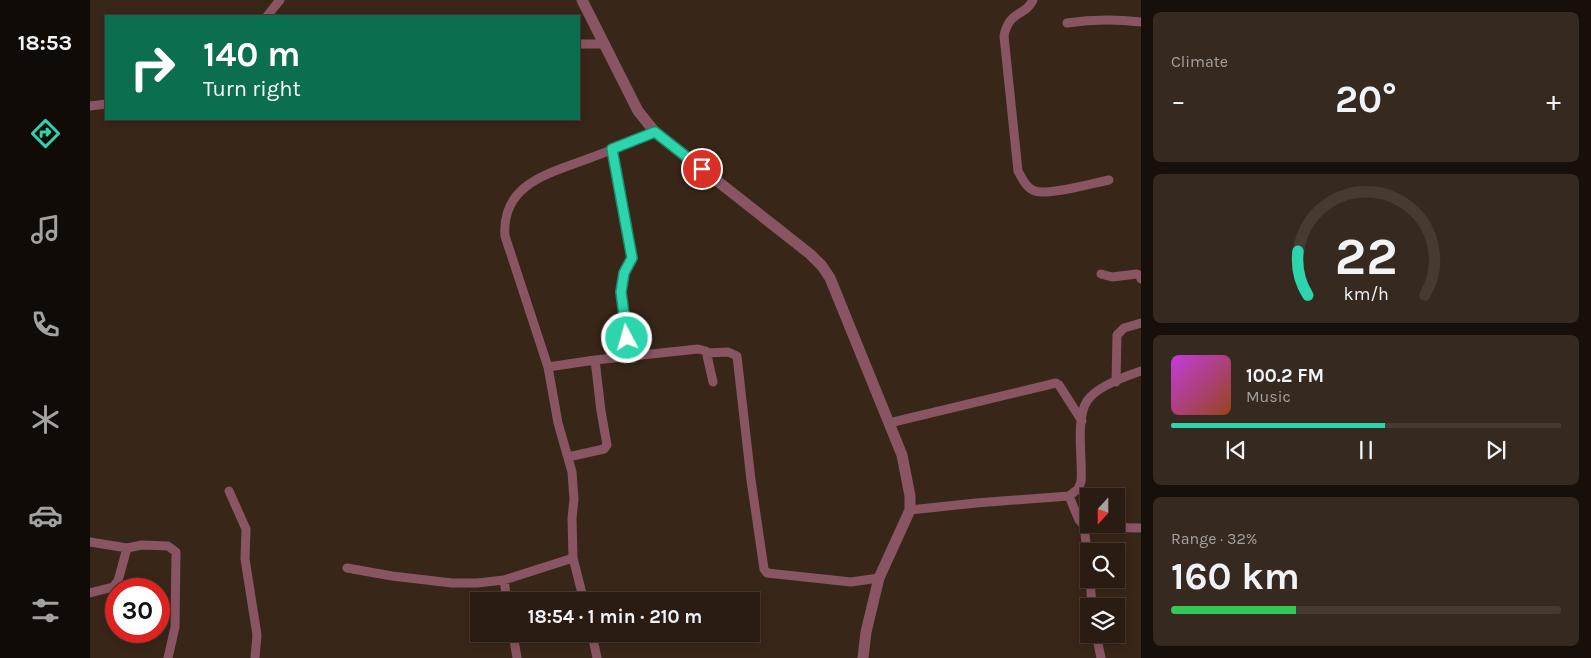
<!DOCTYPE html>
<html lang="en">
<head>
<meta charset="utf-8">
<style>
	:root { --surface:#2a1c12; --page:#362920; --text:#f1f3f6; --muted:#a5a19f; --line:#463a32; --accent:#2cd5ab }
	body { margin:0; font-family:Karla,sans-serif; background:var(--page); color:var(--text); height:100vh; display:flex; flex-direction:column; font-size:19px; white-space:nowrap }
	* { box-sizing:border-box; margin:0 }
	p { font-size:16px; color:var(--muted) }
	.icon { flex:none; width:28px; height:28px; fill:none; stroke:currentColor; stroke-width:2; stroke-linecap:round; stroke-linejoin:round }
	.map { position:relative; flex:1; overflow:hidden }
	.sheet { display:flex; flex-direction:column; gap:12px; padding:12px; background:#170f0a; width:450px }
	.sheet>* { flex:none }
	.hud { position:absolute; left:15px; top:15px; width:475px; height:105px; border-radius:0px; box-shadow:0 2px 8px #0003,0 0 0 1px var(--line); background:#0b6e4f; color:#fff; overflow:hidden }
	.needle { width:32px; rotate:201deg }
	.controls { position:absolute; left:990px; top:488px; display:grid; gap:10px }
	.controls a { display:grid; place-items:center; width:45px; height:45px; border-radius:0px; background:var(--surface); box-shadow:0 2px 8px #0003,0 0 0 1px var(--line); font-size:25px }
	.speed { position:absolute; left:15px; top:578px; display:flex; gap:10px; font-size:25px; font-weight:700; text-align:center }
	.speed>* { display:grid; place-content:center; width:65px; height:65px; border-radius:50%; background:var(--surface); box-shadow:0 2px 8px #0003,0 0 0 1px var(--line); line-height:1 }
	.speed .limit { border:8px solid #d22; background:#fff; color:#111 }
	.pin { position:absolute; display:grid; place-items:center; width:42px; height:42px; color:#fff; margin:-21px; border:2px solid #fff; border-radius:50%; box-shadow:0 1px 5px #0007 }
	.me { position:absolute; width:55px; margin:-28px; rotate:354deg; stroke-linejoin:round; filter:drop-shadow(0 0 4px #0008) }
	.turn { display:flex; align-items:center; gap:18px; height:105px; padding:0 15px; font-size:22px }
	.turn .icon { width:65px; height:65px; stroke-width:2.5 }
	.turn b { display:block; font-size:35px; line-height:42px }
	.big { font-size:38px; font-weight:700; line-height:1.1 }
	.sheet .tile { flex:1; display:flex; flex-direction:column; justify-content:center; gap:8px; min-width:0; padding:0 18px; border-radius:8px; background:var(--page) }
	.sheet .dial { align-items:center; gap:0 }
	.dial svg { height:130px; overflow:visible; fill:none; stroke:var(--line); stroke-width:7; stroke-linecap:round; text-anchor:middle }
	.dial text { fill:var(--text); stroke:none }
	.song { display:flex; align-items:center; gap:15px }
	.cover { width:60px; height:60px; border-radius:8px; background:linear-gradient(135deg,hsl(290 70% 55%),hsl(20 70% 35%)) }
	.played { height:5px; border-radius:2px; background:linear-gradient(90deg,var(--accent) 55%,var(--line) 55%) }
	.keys { display:flex; justify-content:space-around; direction:ltr }
	.heat { display:flex; justify-content:space-between; align-items:center; font-size:28px; direction:ltr }
	.charge { height:8px; border-radius:4px; background:linear-gradient(90deg,#34c759 32%,var(--line) 0) }
	.trip { position:absolute; left:380px; top:592px; width:290px; height:50px; border-radius:0px; background:var(--surface); box-shadow:0 2px 8px #0003,0 0 0 1px var(--line); font-weight:700; line-height:50px; text-align:center }
	main { display:flex; flex:1; min-height:0 }
	.dock { display:flex; flex-direction:column; width:90px; justify-content:space-around; align-items:center; background:#110b07; color:var(--muted) }
	.dock .icon { width:35px; height:35px }
	.dock .on { color:var(--accent) }
	.dock b { font-size:22px; color:var(--text) }
	.map>svg:first-child { display:block }
	.lines { fill:none; stroke-linecap:round; stroke-linejoin:round }
	.minor { stroke:#8a5563; stroke-width:9 }
	.tertiary { stroke:#8a5563; stroke-width:11 }
	.route-casing { stroke:#1d8a6f; stroke-width:12 }
	.route { stroke:#2cd5ab; stroke-width:9 }
</style>
</head>
<body>
<main>
<nav class="dock">
<b>18:53</b>
<svg class="icon on" aria-label="directions" viewBox="0 0 24 24"><path d="M12 3l9 9-9 9-9-9zM9 14v-3h6M13 9l2 2-2 2"/></svg>
<svg class="icon" aria-label="music" viewBox="0 0 24 24"><path d="M9 18V5l10-2v13"/><circle cx="6" cy="18" r="3"/><circle cx="16" cy="16" r="3"/></svg>
<svg class="icon" aria-label="phone" viewBox="0 0 24 24"><path d="M5 4h4l2 5-3 2q2 4 5 5l2-3 5 2v4C11 20 4 13 5 4z"/></svg>
<svg class="icon" aria-label="climate" viewBox="0 0 24 24"><path d="M12 3v18M4 7l16 10M4 17L20 7"/></svg>
<svg class="icon" aria-label="car" viewBox="0 0 24 24"><path d="M5 17H2v-5l4-1 3-4h7l3 4 3 1v5h-3M9 17h6M6 11h13"/><circle cx="7" cy="17" r="2"/><circle cx="17" cy="17" r="2"/></svg>
<svg class="icon" aria-label="filters" viewBox="0 0 24 24"><path d="M4 7h16M4 17h16"/><circle cx="9" cy="7" r="2"/><circle cx="15" cy="17" r="2"/></svg>
</nav>
<div class="map">
<svg width="1051" height="658" viewBox="0 0 1051 658">
	<rect width="100%" height="100%" fill="#382618"/>
	<g class="lines">
		<path class="minor" d="M 943,0 C 935,17 919,10 914,36 L 928,171 C 932,178 936,188 945,191 C 958,196 1003,183 1019,180
			M 177,16 L 190,0
			M 977,23 C 1002,19 1026,19 1051,22
			M 489,44 L 514,44
			M 0,106 L 16,104
			M 522,149 L 542,257 L 534,273 L 531,291 L 539,356
			M 1011,274 L 1022,277 L 1047,274 L 1050,276 L 1051,279
			M 617,353 L 638,352 L 647,356 L 661,480 L 674,569 L 677,573 L 761,582 L 789,578
			M 458,367 L 505,360 L 608,349 L 616,351 L 623,382
			M 1026,382 L 1027,335 L 1034,328 L 1051,323
			M 799,423 L 966,383 L 969,385 L 992,421
			M 478,457 L 514,449 L 517,445 L 511,411 L 505,360
			M 139,491 L 156,529 L 155,559 L 167,635 L 165,658
			M 979,496 L 989,520 L 996,527 L 1051,528
			M 820,510 L 886,503 L 979,496 L 988,489 L 991,482 C 993,460 985,420 997,401 C 1006,387 1036,376 1051,371
			M 994,525 L 999,570
			M 0,542 L 37,548 L 52,545 L 78,546 L 86,552 L 85,627 L 78,658
			M 257,568 L 302,576 L 362,583 L 387,583 L 414,580 L 483,558
			M 1000,579 L 1002,606
			M 414,580 L 417,601
			M 0,593 L 23,587 L 28,581 L 37,548
			M 494,601 L 483,558 L 482,518 L 484,499 L 482,472 L 468,423 L 458,367 L 415,236 C 411,183 461,173 500,158 C 522,150 543,141 565,132
			M 423,634 L 427,658
			M 502,634 L 507,658
			M 1006,634 L 1011,658"/>
		<path class="tertiary" d="M 492,0 L 548,111 L 565,132 L 720,254 L 732,266 L 740,278 L 812,455 L 820,496 L 820,510 L 789,578 L 776,632 L 773,658"/>
	</g>
	<g class="lines">
		<g class="route-casing">
			<path id="route" d="M 537,338 L 531,292 L 534,273 L 542,258 L 522,149 L 565,132 L 612,169"/>
		</g>
		<use href="#route" class="route"/>
	</g>
</svg>
<div class="controls">
<a><svg class="needle" viewBox="-14 -14 28 28"><path d="M0-13l5 13h-10z" fill="#e53935"/><path d="M0 13l5-13h-10z" fill="#a5a19f"/></svg></a>
<a><svg class="icon" aria-label="search" viewBox="0 0 24 24"><circle cx="10" cy="10" r="6"/><path d="M15 15l6 6"/></svg></a>
<a><svg class="icon" aria-label="layers" viewBox="0 0 24 24"><path d="M12 4l9 5-9 5-9-5zM3 14l9 5 9-5"/></svg></a>
</div>
<div class="speed"><div class="limit">30</div></div>
<div class="pin" style="left:612px;top:169px;background:#d93025"><svg class="icon" aria-label="arrive" viewBox="0 0 24 24"><path d="M6 21V4h12l-3 4 3 4H6"/></svg></div>
<svg class="me" style="left:537px;top:338px" viewBox="-20 -20 40 40"><circle r="17" fill="#2cd5ab" stroke="#fff" stroke-width="3"/><path d="M0-11L8 9 0 5-8 9z" fill="#fff"/></svg>
<div class="trip">18:54 · 1 min · 210 m</div>
<div class="hud">
<div class="turn"><svg class="icon" aria-label="right" viewBox="0 0 24 24"><path d="M7 20v-9h11M14 6l5 5-5 5"/></svg><div><b>140 m</b>Turn right</div></div>
</div>
</div>
<section class="sheet">
<div class="tile"><p>Climate</p>
<div class="heat"><a>−</a><b class="big">20°</b><a>+</a></div>
</div>
<div class="tile dial"><svg viewBox="0 0 100 80">
<path d="M14 69A42 42 0 1 1 86 69"/>
<path d="M14 69A42 42 0 0 1 8 42" stroke="#2cd5ab"/>
<text x="50" y="56" font-size="32" font-weight="700">22</text>
<text x="50" y="72" font-size="11">km/h</text>
</svg></div>
<div class="tile">
<div class="song"><i class="cover"></i><div><b>100.2 FM</b><p>Music</p></div></div>
<div class="played"></div>
<div class="keys"><svg class="icon" aria-label="previous" viewBox="0 0 24 24"><path d="M18 5L8 12l10 7zM5 5v14"/></svg><svg class="icon" aria-label="pause" viewBox="0 0 24 24"><path d="M8 5v14M16 5v14"/></svg><svg class="icon" aria-label="next" viewBox="0 0 24 24"><path d="M6 5l10 7-10 7zM19 5v14"/></svg></div>
</div>
<div class="tile"><p>Range · 32%</p><b class="big">160 km</b><div class="charge"></div></div>
</section>
</main>
</body>
</html>
